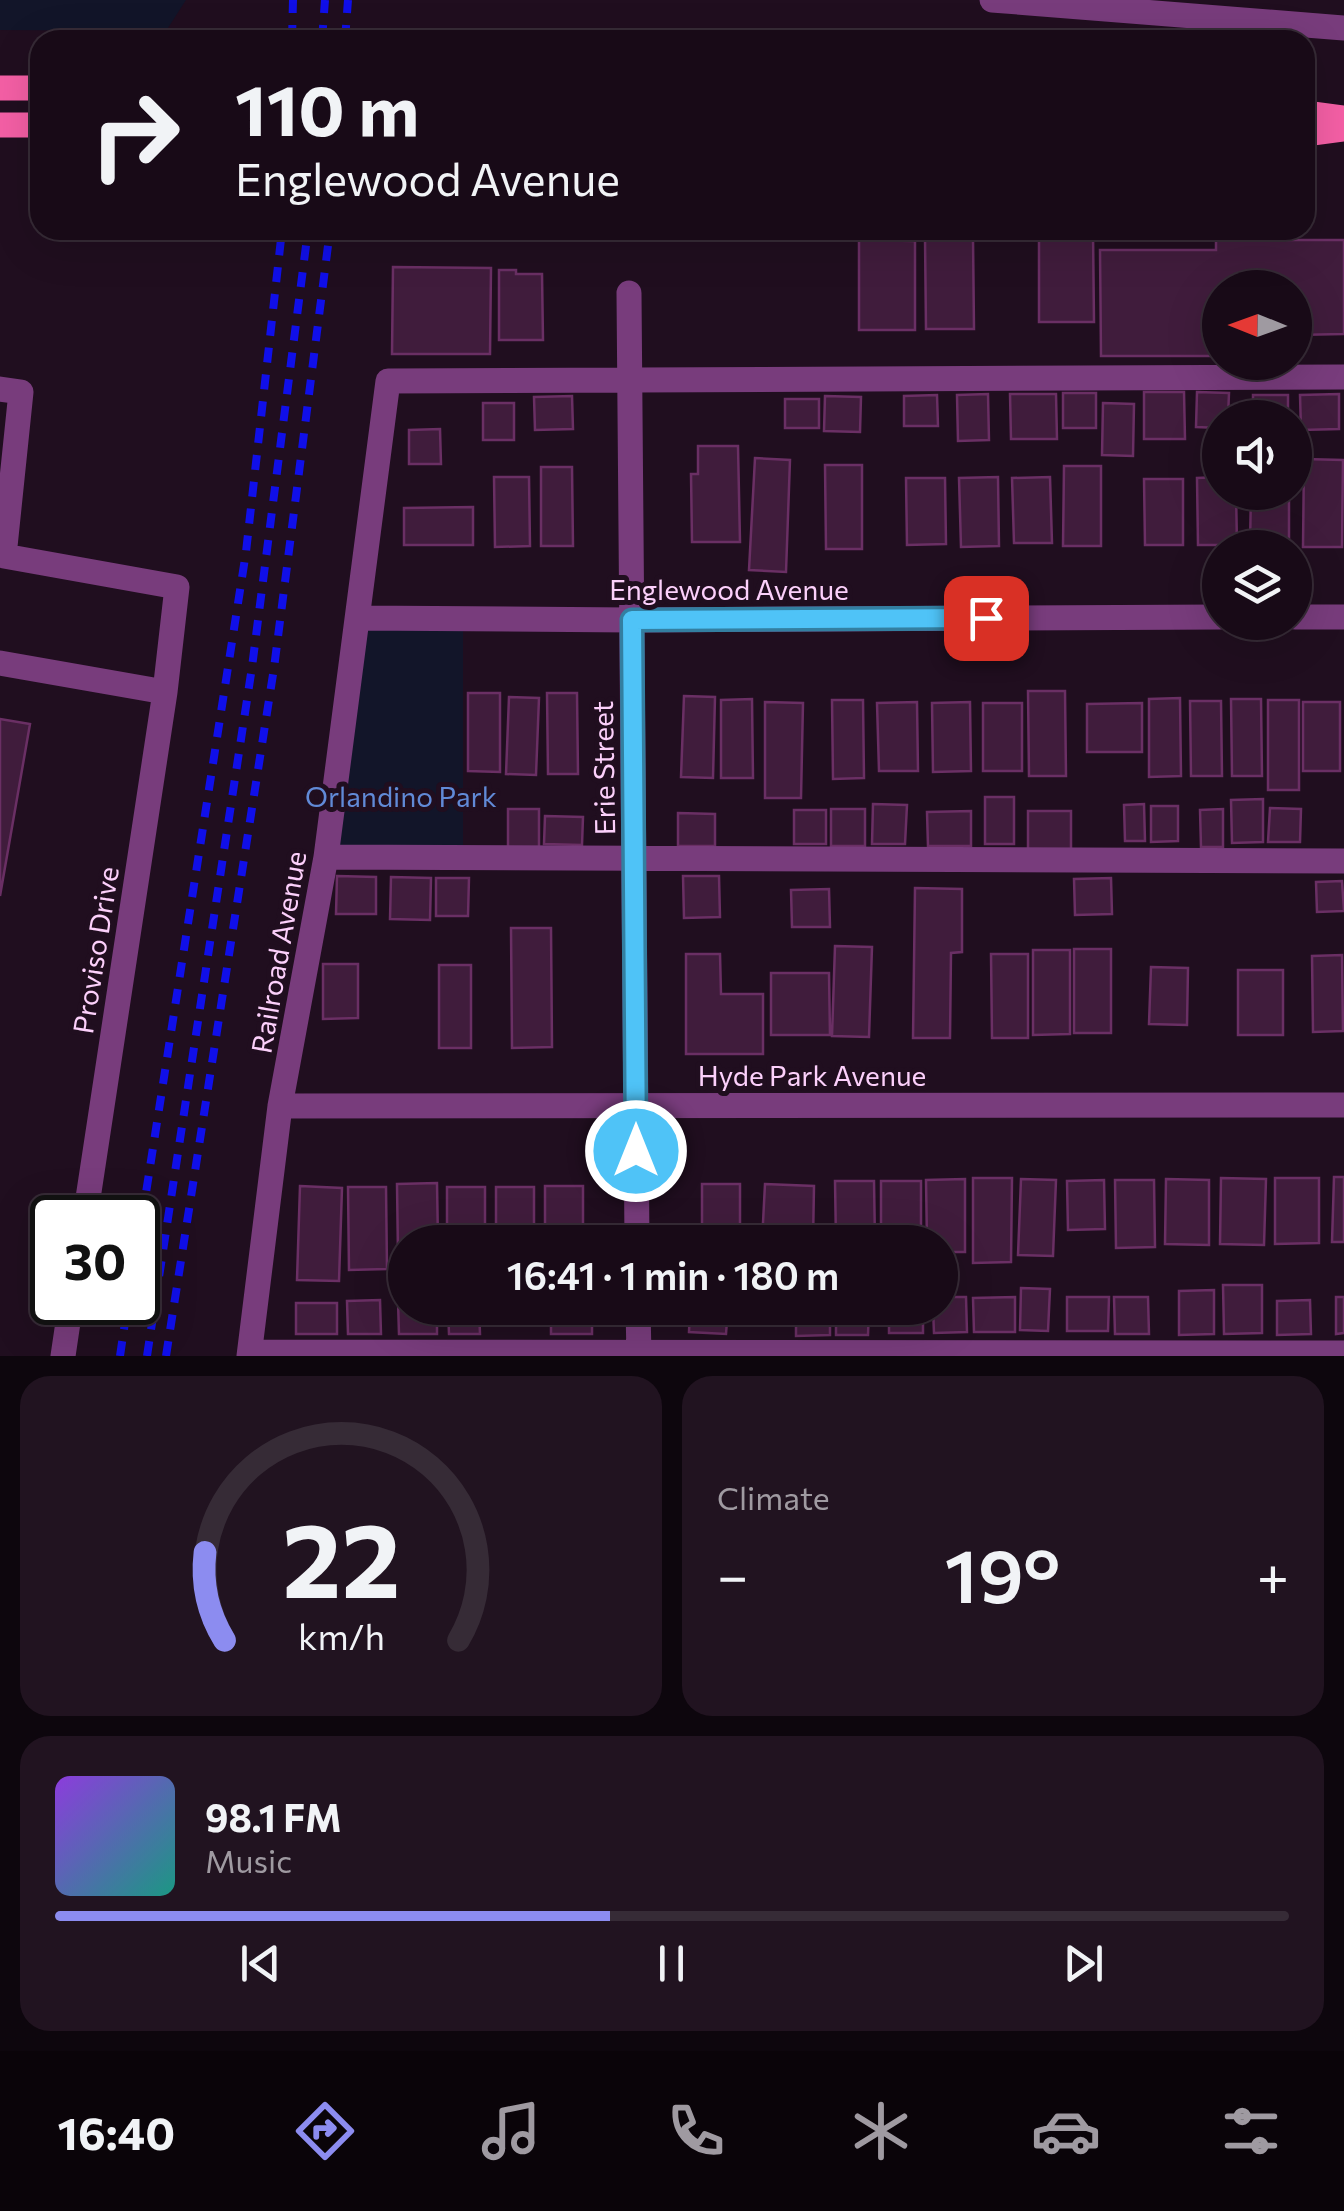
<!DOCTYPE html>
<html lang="en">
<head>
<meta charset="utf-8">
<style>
	:root { --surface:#180a17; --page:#211320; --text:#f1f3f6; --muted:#9f9aa1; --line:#362b36; --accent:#8c8cf0 }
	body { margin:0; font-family:Commissioner,sans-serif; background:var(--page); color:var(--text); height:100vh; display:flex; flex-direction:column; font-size:38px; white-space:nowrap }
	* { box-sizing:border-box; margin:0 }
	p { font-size:32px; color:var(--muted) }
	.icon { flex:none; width:55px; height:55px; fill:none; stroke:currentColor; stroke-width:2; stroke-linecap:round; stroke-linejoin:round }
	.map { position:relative; height:1356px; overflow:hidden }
	.sheet { display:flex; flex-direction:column; gap:20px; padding:20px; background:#0d060d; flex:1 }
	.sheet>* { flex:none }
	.hud { position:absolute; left:30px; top:30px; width:1285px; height:210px; border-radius:30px; box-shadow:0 10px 40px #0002,0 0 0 2px var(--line); background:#180a17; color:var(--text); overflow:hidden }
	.needle { width:65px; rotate:271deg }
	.fabs { position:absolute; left:1202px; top:270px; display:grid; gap:20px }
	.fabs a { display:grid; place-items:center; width:110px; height:110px; border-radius:50%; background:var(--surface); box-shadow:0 10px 40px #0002,0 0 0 2px var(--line); font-size:50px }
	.speed { position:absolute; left:30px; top:1195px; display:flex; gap:20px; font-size:50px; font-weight:700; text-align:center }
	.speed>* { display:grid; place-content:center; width:130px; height:130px; border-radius:50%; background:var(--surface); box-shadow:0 10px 40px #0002,0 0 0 2px var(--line); line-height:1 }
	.speed .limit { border:5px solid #111; border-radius:15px; background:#fff; color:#111 }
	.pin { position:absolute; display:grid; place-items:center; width:85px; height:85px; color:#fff; margin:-42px; border-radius:20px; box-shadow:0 5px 15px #0006 }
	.me { position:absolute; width:110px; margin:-55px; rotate:0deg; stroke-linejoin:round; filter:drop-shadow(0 0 8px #0008) }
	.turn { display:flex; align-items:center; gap:35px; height:210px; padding:0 40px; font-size:45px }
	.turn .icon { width:130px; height:130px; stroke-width:2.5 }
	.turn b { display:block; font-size:70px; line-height:85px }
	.big { font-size:75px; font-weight:600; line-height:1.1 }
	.sheet .widget { flex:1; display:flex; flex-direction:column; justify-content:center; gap:15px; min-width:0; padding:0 35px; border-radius:30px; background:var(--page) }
	.sheet .dial { align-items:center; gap:0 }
	.dial svg { height:260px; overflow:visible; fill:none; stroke:var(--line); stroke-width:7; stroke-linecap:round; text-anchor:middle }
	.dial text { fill:var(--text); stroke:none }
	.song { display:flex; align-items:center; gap:30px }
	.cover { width:120px; height:120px; border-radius:15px; background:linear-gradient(135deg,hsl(270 70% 55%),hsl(170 70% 35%)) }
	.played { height:10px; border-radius:5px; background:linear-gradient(90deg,var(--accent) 45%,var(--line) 45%) }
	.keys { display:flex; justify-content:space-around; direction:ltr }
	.heat { display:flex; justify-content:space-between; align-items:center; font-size:55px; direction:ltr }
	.sheet .tiles { flex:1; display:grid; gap:20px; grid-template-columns:1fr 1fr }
	.widget:last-child { grid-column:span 2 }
	.trip { position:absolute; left:388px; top:1225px; width:570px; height:100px; border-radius:50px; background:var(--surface); box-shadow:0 10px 40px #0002,0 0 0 2px var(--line); font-weight:600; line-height:100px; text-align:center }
	.menu { display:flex; height:160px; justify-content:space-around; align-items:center; background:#0a0409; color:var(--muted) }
	.menu .icon { width:70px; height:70px }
	.menu .selected { color:var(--accent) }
	.menu b { font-size:45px; color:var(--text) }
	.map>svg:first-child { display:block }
	.green { fill:#121529 }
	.building { fill:#401c3c; stroke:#6a2f64; stroke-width:2.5 }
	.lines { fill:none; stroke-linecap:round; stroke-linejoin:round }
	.minor { stroke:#783c7c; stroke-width:25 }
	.major { stroke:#f45fa5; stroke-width:25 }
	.rail { stroke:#100fe9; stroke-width:8; stroke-dasharray:15 12; stroke-linecap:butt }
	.route-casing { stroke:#337fa1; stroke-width:25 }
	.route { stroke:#4fc3f7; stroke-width:18 }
	.labels { text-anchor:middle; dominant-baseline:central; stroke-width:10; stroke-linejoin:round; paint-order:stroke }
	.street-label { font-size:28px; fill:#fcd0fb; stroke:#200e1f }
	.park-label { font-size:28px; fill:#618ad7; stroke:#200e1f }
</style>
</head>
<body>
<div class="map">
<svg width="1344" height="1356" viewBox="0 0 1344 1356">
	<rect width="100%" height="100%" fill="#200e1f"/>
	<path class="green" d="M 0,0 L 186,0 L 166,31 L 0,30 Z
		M 363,612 L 463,613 L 463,862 L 331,862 Z"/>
	<path class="building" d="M 1039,232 L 1093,232 L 1094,322 L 1039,322 Z
		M 925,238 L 973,238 L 974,329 L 926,329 Z
		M 859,240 L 915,241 L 915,330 L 859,330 Z
		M 1216,240 L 1344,240 L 1344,334 L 1295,335 L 1295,288 L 1220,288 L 1220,356 L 1101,356 L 1100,250 L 1216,250 Z
		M 393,267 L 491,268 L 490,354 L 392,354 Z
		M 499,270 L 516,270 L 516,274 L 542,274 L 543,340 L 499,340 Z
		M 1144,392 L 1184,392 L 1185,439 L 1144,439 Z
		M 1197,392 L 1229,393 L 1228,418 L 1220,418 L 1220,428 L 1196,427 Z
		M 1063,393 L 1096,393 L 1096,428 L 1063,428 Z
		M 988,394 L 989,440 L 958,441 L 957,395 Z
		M 1010,394 L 1056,394 L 1057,439 L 1011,439 Z
		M 1339,394 L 1339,429 L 1301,430 L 1300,395 Z
		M 937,395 L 938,426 L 904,426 L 904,396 Z
		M 1253,395 L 1288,395 L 1288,418 L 1253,418 Z
		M 572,396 L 573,429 L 535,430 L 534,397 Z
		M 825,396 L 861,397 L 860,432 L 824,431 Z
		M 785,399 L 819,399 L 819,428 L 785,428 Z
		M 483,403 L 514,403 L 514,440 L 483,440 Z
		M 1103,403 L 1134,404 L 1133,456 L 1102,455 Z
		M 440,429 L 441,464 L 409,464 L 409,430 Z
		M 698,446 L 738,446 L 740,542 L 692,542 L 691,474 L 698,474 Z
		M 755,458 L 790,460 L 786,572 L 749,570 Z
		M 1304,459 L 1343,460 L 1342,547 L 1303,547 Z
		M 825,465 L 862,465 L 862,549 L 826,549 Z
		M 1064,466 L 1101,466 L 1101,546 L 1063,546 Z
		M 541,467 L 572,467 L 573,546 L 541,546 Z
		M 494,477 L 529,477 L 530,546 L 495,547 Z
		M 998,477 L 999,546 L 961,547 L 959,478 Z
		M 1050,477 L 1052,543 L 1014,543 L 1012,478 Z
		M 1220,477 L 1220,492 L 1236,492 L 1237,545 L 1198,545 L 1197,478 Z
		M 906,478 L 945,478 L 946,544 L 907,545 Z
		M 1144,479 L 1183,479 L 1183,545 L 1145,545 Z
		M 1251,492 L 1289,492 L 1289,544 L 1250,544 Z
		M 473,507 L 473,545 L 404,545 L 404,508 Z
		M 1028,691 L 1065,691 L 1066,776 L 1029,776 Z
		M 468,693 L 500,693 L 500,772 L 468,771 Z
		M 547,693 L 577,693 L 578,774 L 548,774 Z
		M 684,696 L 715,697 L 713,778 L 681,777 Z
		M 509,697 L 539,698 L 536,775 L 506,774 Z
		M 1180,698 L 1181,776 L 1149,777 L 1149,699 Z
		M 752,699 L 753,778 L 721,778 L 721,700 Z
		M 1231,699 L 1261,699 L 1262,776 L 1232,776 Z
		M 832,700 L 863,700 L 864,778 L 833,779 Z
		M 1268,700 L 1299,700 L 1299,790 L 1268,790 Z
		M 1190,701 L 1221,701 L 1222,776 L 1191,776 Z
		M 765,702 L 803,703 L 801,798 L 765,798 Z
		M 917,702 L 918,771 L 879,771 L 877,703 Z
		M 970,702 L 971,771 L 933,772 L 932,703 Z
		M 1303,702 L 1340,702 L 1340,771 L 1303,771 Z
		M 983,703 L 1022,703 L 1022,771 L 983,771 Z
		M 1142,703 L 1142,752 L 1087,752 L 1087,704 Z
		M 0,719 L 30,724 L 0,896 Z
		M 985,797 L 1014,797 L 1014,844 L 985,844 Z
		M 1263,799 L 1263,842 L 1232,843 L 1231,800 Z
		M 873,804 L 907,805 L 905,844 L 872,844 Z
		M 1144,804 L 1145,841 L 1125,841 L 1124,805 Z
		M 1151,806 L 1178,806 L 1178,841 L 1151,842 Z
		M 1270,808 L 1301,809 L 1300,842 L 1268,842 Z
		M 508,809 L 539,809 L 539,848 L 508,848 Z
		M 831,809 L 865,809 L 865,846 L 831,846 Z
		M 1223,809 L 1223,847 L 1201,847 L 1200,810 Z
		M 794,810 L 826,810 L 826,844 L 794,844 Z
		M 971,811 L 971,846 L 928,846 L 927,812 Z
		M 1028,811 L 1071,811 L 1071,853 L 1028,853 Z
		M 678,813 L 715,814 L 715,846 L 678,846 Z
		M 545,816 L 583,817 L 582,845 L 544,844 Z
		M 337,876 L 376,877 L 376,914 L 336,914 Z
		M 683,876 L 719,876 L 720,917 L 684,918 Z
		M 391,877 L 431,878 L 430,920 L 390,919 Z
		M 436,878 L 469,878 L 468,916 L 436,916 Z
		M 1111,878 L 1112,914 L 1075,915 L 1074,879 Z
		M 1342,881 L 1344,911 L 1317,912 L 1316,882 Z
		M 915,888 L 962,889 L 962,952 L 951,953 L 950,1038 L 913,1038 Z
		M 829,889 L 830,927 L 792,927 L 791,890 Z
		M 511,928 L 551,928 L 552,1047 L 512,1048 Z
		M 835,946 L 872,947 L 869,1037 L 832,1036 Z
		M 1074,949 L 1111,949 L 1111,1033 L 1074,1033 Z
		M 1033,950 L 1070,950 L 1070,1034 L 1033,1035 Z
		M 686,954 L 720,954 L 721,994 L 763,994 L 763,1054 L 686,1054 Z
		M 991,954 L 1028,954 L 1028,1038 L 992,1038 Z
		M 1342,955 L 1343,1031 L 1313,1032 L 1312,956 Z
		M 323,964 L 358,964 L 358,1018 L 323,1019 Z
		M 439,965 L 471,965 L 471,1048 L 439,1048 Z
		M 1151,967 L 1188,968 L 1187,1025 L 1149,1024 Z
		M 1238,970 L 1283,970 L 1283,1035 L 1238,1035 Z
		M 771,973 L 829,973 L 830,1035 L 771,1035 Z
		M 1334,1177 L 1344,1177 L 1344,1242 L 1332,1242 Z
		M 973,1178 L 1012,1178 L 1011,1262 L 973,1263 Z
		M 1221,1178 L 1266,1179 L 1264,1245 L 1220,1244 Z
		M 1275,1178 L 1319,1178 L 1319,1243 L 1275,1244 Z
		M 965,1179 L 965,1252 L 940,1252 L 940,1242 L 927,1242 L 926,1180 Z
		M 1021,1179 L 1056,1180 L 1053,1256 L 1018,1255 Z
		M 1166,1179 L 1209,1180 L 1209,1245 L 1165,1244 Z
		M 1104,1180 L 1105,1229 L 1068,1230 L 1067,1181 Z
		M 1115,1180 L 1154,1180 L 1155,1247 L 1116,1248 Z
		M 835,1181 L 874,1181 L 875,1242 L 836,1242 Z
		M 881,1181 L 921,1181 L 921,1242 L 881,1242 Z
		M 437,1183 L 438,1242 L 405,1242 L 405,1254 L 398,1255 L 397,1184 Z
		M 702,1184 L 740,1184 L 740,1242 L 702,1242 Z
		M 765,1184 L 814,1186 L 813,1242 L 762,1242 Z
		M 300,1186 L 342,1188 L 339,1281 L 297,1280 Z
		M 545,1186 L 583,1186 L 583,1242 L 545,1242 Z
		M 348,1187 L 386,1187 L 387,1269 L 349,1270 Z
		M 447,1187 L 485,1187 L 485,1242 L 447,1242 Z
		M 496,1187 L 534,1187 L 534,1242 L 496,1242 Z
		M 1223,1285 L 1262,1285 L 1262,1333 L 1224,1334 Z
		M 1021,1288 L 1050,1289 L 1048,1331 L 1020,1330 Z
		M 1214,1290 L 1214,1334 L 1179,1335 L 1179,1291 Z
		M 940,1297 L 966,1297 L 967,1332 L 934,1333 L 933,1308 L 940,1308 Z
		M 1015,1297 L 1015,1332 L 974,1332 L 973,1298 Z
		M 1067,1297 L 1109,1297 L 1108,1331 L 1067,1331 Z
		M 1114,1297 L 1148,1297 L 1149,1334 L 1115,1334 Z
		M 1336,1297 L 1344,1297 L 1344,1333 L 1336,1334 Z
		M 380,1300 L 381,1334 L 348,1334 L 347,1301 Z
		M 1310,1300 L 1311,1334 L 1277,1335 L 1277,1301 Z
		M 398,1301 L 405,1301 L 405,1308 L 437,1308 L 437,1334 L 399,1334 Z
		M 296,1303 L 337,1303 L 337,1334 L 296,1334 Z
		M 448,1308 L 479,1308 L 480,1334 L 449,1334 Z
		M 551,1308 L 592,1308 L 592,1334 L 551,1334 Z
		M 690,1308 L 728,1308 L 726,1334 L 689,1332 Z
		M 796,1308 L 830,1308 L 830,1335 L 796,1336 Z
		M 836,1308 L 869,1308 L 868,1335 L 836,1335 Z
		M 889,1308 L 923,1308 L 923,1333 L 889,1333 Z"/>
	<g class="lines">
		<path class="minor" d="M 992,0 L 1344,28
			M 629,293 L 637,1242
			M 0,389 L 21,392 L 4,556 L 177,587 L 165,692 L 85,1218
			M 1295,617 L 1344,617
			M 358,618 L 632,620 L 1220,617
			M 0,663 L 165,692
			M 326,857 L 1344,861
			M 280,1106 L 1344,1105
			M 638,1308 L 639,1356
			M 250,1352 L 1344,1353
			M 63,1356 L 71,1302
			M 249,1356 L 280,1106 L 326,857 L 388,381 L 1344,377"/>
		<path class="major" d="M 0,88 L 40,88
			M 1305,113 L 1344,118
			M 0,125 L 40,125
			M 1305,134 L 1344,129"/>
		<path class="rail" d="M 292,40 L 293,0
			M 322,40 L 325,0
			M 345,40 L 348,0
			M 138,1244 L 246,552 L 282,230
			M 120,1356 L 128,1302
			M 147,1356 L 252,667 L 308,230
			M 166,1356 L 274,668 L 330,230"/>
	</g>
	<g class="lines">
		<g class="route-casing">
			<path id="route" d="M 636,1151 L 632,620 L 986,618"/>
		</g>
		<use href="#route" class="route"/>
	</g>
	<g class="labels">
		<g class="street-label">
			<text x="729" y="589">Englewood Avenue</text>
			<text transform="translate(603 768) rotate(-91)">Erie Street</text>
			<text transform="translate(95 950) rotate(-81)">Proviso Drive</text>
			<text transform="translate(278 952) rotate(-80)">Railroad Avenue</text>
			<text x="812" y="1075">Hyde Park Avenue</text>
		</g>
		<g class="park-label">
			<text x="401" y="796">Orlandino Park</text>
		</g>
	</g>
</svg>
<div class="fabs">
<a><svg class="needle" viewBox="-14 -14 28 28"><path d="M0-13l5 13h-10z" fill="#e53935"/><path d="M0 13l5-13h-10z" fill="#9f9aa1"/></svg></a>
<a><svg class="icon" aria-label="sound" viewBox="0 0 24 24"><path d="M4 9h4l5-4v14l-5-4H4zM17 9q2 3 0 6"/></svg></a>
<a><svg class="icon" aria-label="layers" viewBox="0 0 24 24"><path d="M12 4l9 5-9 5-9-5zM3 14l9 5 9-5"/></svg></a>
</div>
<div class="speed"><div class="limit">30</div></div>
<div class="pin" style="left:986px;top:618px;background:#d93025"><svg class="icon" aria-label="arrive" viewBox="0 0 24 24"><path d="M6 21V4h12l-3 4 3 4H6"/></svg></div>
<svg class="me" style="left:636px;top:1151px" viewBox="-20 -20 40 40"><circle r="17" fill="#4fc3f7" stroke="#fff" stroke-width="3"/><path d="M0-11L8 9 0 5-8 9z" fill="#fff"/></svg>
<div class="trip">16:41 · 1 min · 180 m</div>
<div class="hud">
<div class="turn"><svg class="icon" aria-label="right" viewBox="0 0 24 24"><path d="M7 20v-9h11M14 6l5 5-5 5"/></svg><div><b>110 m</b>Englewood Avenue</div></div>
</div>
</div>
<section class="sheet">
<div class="tiles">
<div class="widget dial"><svg viewBox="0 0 100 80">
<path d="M14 69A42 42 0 1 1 86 69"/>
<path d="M14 69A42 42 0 0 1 8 42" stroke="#8c8cf0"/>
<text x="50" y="56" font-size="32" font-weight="700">22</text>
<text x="50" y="72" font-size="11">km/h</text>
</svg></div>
<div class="widget"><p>Climate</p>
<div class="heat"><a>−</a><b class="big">19°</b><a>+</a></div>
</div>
<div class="widget">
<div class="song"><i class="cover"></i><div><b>98.1 FM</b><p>Music</p></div></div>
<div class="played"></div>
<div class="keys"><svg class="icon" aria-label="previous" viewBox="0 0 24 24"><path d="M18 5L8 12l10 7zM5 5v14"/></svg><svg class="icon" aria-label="pause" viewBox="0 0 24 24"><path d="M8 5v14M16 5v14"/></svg><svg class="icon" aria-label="next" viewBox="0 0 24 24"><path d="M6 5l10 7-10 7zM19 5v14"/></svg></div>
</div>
</div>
</section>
<nav class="menu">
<b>16:40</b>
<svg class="icon selected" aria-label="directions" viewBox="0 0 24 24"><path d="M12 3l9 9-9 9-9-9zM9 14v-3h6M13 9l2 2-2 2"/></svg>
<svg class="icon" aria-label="music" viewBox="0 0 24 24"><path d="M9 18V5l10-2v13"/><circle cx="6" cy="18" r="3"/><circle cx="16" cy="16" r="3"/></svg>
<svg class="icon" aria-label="phone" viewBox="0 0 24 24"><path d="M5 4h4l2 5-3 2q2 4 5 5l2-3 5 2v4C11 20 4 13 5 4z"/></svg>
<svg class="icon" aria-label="climate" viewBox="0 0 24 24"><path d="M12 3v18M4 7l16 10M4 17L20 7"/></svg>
<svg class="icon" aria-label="car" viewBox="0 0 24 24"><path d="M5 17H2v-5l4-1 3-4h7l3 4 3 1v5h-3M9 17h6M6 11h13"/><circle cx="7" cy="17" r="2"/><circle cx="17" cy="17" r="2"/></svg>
<svg class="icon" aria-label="filters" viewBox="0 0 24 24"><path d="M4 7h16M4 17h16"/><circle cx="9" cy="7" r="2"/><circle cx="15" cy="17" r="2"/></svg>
</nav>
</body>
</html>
